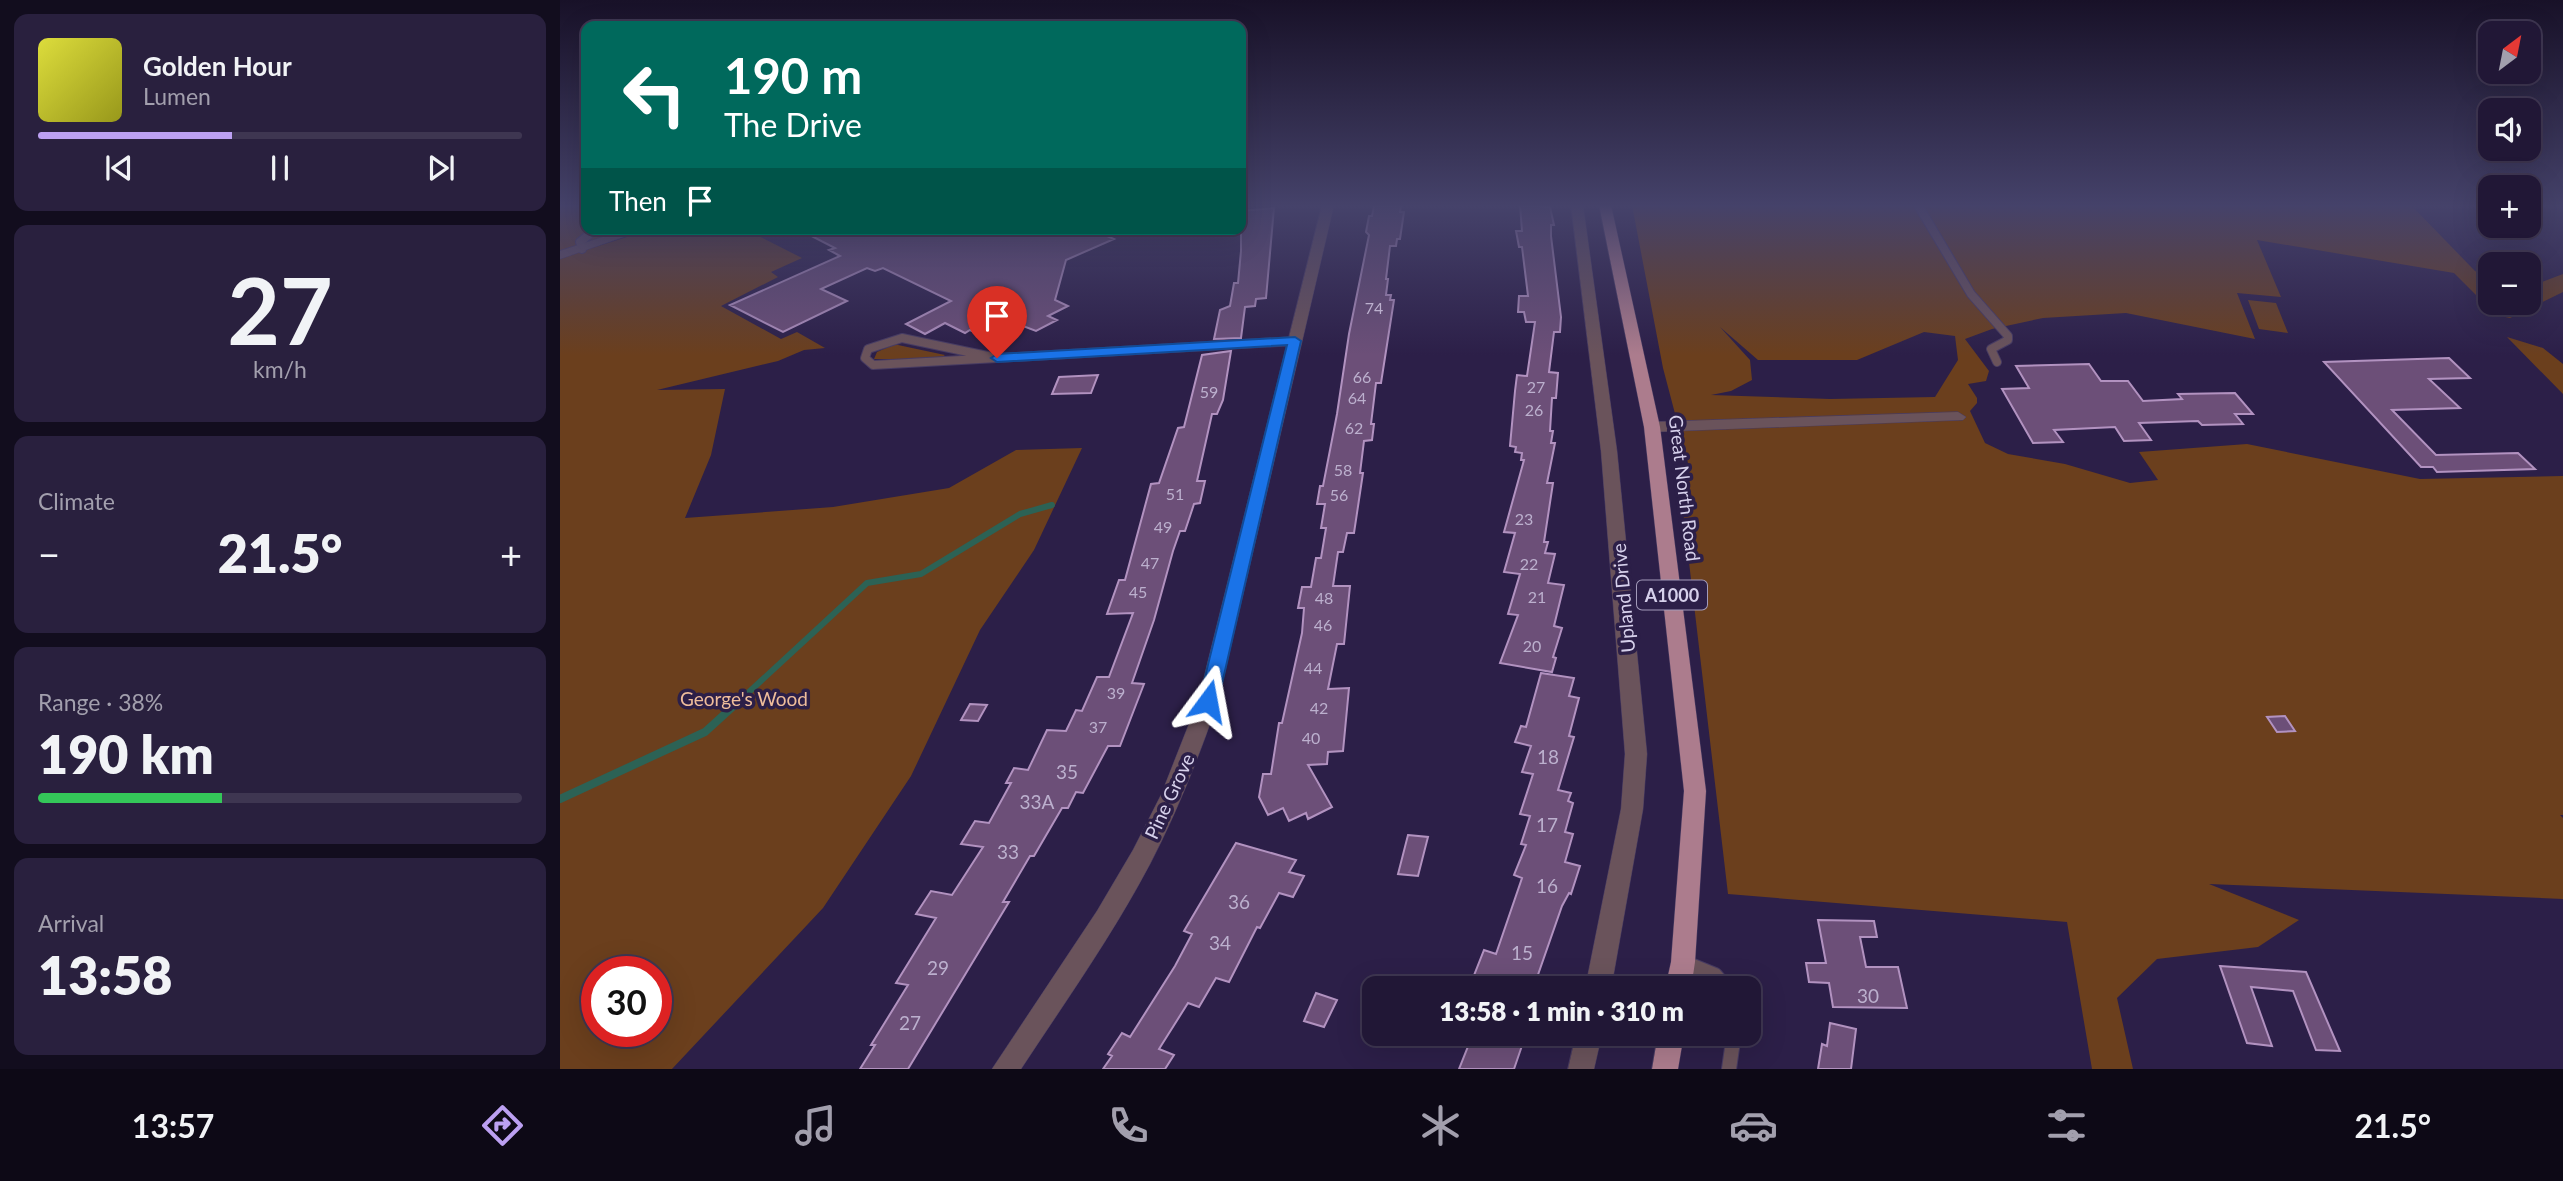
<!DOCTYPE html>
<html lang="en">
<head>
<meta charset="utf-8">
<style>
	:root { --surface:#211736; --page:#29203e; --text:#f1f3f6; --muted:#a29fad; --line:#3e3651; --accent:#bca0f2 }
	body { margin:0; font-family:Lato,sans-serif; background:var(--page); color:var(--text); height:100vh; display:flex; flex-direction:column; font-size:26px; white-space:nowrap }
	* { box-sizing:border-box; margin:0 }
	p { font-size:23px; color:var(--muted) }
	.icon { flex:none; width:38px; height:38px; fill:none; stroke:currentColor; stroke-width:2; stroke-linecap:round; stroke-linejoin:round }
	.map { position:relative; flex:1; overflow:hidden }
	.drawer { display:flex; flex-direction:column; gap:14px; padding:14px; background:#120d1e; width:560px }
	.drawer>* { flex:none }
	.top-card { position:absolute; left:21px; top:21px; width:665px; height:214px; border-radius:14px; box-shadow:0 7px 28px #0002,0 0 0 2px var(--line); background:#00695c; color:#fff; overflow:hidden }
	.needle { width:46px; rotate:32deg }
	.fabs { position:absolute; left:1918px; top:21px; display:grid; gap:14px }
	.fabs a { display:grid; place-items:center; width:63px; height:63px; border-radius:14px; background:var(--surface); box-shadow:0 7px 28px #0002,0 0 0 2px var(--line); font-size:35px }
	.speed { position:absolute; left:21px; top:956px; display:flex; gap:14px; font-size:35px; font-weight:700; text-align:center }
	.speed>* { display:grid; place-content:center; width:91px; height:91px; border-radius:50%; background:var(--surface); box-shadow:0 7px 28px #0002,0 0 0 2px var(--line); line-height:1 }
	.speed .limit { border:10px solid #d22; background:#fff; color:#111 }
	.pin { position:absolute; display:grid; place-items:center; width:60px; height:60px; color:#fff; margin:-72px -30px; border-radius:50% 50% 50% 0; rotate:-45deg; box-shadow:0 0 7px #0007 }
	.pin .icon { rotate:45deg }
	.me { position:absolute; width:77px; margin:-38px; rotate:13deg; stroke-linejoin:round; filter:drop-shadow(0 0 5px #0008) }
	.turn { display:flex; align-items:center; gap:24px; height:147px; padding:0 28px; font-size:32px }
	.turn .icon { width:91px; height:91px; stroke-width:2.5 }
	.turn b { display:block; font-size:49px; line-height:60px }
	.then { display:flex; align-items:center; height:66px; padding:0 28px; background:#0003; gap:14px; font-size:26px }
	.big { font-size:52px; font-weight:800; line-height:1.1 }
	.drawer .tile { flex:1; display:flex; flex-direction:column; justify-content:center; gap:10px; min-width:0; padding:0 24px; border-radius:14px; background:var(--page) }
	.drawer .dial { align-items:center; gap:0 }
	.dial b { font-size:91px; line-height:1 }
	.song { display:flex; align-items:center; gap:21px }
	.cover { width:84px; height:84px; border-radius:10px; background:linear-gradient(135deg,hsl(60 70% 55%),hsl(60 70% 35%)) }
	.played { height:7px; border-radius:4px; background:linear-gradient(90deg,var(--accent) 40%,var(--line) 40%) }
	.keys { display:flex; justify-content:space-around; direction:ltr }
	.heat { display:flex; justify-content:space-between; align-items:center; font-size:38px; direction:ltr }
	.charge { height:10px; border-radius:5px; background:linear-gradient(90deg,#34c759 38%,var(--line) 0) }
	.trip { position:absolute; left:802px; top:976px; width:399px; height:70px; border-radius:14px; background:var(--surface); box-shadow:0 7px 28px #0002,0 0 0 2px var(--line); font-weight:800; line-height:70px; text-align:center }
	.tabs { display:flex; height:112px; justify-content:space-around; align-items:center; background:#0d0916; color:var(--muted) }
	.tabs .icon { width:49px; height:49px }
	.tabs .on { color:var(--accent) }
	.tabs b { font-size:32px; color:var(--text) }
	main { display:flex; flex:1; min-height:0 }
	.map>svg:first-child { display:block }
	.green { fill:#6b3f1d; fill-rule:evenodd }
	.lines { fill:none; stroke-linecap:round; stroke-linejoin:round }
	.stream-far1 { stroke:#2c6255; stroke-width:6 }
	.stream { stroke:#2c6255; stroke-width:8 }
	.building { fill:#6c4f78; stroke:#b292c0; stroke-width:2 }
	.lane-far1-casing { stroke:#473b62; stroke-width:10 }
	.lane-casing { stroke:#473b62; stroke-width:16 }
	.street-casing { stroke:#473b62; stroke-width:1 }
	.primary-casing { stroke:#473b62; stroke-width:1 }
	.lane-far1 { stroke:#6a535b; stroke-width:8 }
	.lane { stroke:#6a535b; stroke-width:14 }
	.street { fill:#6a535b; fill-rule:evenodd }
	.primary { fill:#ac7c8d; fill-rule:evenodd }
	.route { fill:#1a73e8; stroke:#114b97; stroke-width:2 }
	.labels { text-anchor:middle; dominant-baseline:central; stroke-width:7; stroke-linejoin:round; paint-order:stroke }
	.number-label { font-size:16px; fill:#bcb0ce }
	.shield { fill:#2c1f48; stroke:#a39bba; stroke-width:2 }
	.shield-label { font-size:18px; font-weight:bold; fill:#d6d0eb }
	.street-label { font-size:19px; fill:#d6d0eb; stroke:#2c1f48 }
	.park-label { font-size:19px; fill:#efbd9b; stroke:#2c1f48 }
	.near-number-label { font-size:19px; fill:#bcb0ce }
</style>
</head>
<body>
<main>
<section class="drawer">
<div class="tile">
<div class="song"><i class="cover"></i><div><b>Golden Hour</b><p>Lumen</p></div></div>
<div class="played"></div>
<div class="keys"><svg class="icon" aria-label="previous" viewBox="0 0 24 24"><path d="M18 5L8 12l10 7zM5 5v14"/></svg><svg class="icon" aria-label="pause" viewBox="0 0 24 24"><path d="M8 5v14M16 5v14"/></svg><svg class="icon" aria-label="next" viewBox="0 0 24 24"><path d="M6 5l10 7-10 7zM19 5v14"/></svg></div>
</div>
<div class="tile dial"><b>27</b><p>km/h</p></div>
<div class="tile"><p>Climate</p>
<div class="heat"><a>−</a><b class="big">21.5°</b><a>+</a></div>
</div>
<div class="tile"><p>Range · 38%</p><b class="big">190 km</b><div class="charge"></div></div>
<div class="tile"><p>Arrival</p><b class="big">13:58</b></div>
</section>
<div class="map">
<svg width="2003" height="1069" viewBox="0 0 2003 1069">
	<rect width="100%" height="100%" fill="#2c1f48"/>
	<path class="green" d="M 0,205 L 26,205 L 26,229 L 64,229 L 0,252 Z
		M 1072,205 L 1851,205 L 1915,271 L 1930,277 L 1930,303 L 1969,303 L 1969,287 L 2003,274 L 2003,292 L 1950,318 L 1936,315 L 1894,273 L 1697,240 L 1721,297 L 1677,293 L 1695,339 L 1566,313 L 1483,318 L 1432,329 L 1405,339 L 1429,371 L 1426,381 L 1408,384 L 1417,398 L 1417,403 L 1410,411 L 1425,443 L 1448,454 L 1505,464 L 1570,483 L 1598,480 L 1579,452 L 1687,444 L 1860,479 L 2003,476 L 2003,815 L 2000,815 L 2003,818 L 2003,899 L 1649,884 L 1739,920 L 1698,947 L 1597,959 L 1557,998 L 1573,1069 L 1532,1069 L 1507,922 L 1168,894 L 1121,494 L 1128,463 L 1103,368 ZM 1160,327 L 1198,360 L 1297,360 L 1364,332 L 1395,336 L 1398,360 L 1375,397 L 1270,399 L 1151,395 L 1171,391 L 1192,380 L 1190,360 Z
		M 93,229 L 185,229 L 242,258 L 211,272 L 218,277 L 161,306 L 221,339 L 237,332 L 265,348 L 244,350 L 218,361 L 97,390 L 165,389 L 151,455 L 125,518 L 273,507 L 389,488 L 456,450 L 522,448 L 474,550 L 420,630 L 351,776 L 263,908 L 112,1069 L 0,1069 L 0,258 ZM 37,971 L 96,971 L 96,1031 L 37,1031 Z
		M 1688,300 L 1716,303 L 1728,333 L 1699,329 Z
		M 1947,337 L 1983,348 L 2003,364 L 2003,394 Z
		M 333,345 L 338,345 L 385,355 L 380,359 L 314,359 L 317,352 Z"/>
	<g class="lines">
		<path class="stream-far1" d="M 176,704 L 307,583 L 361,574 L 460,514 L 492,505"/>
		<path class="stream" d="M 0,799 L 145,732 L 178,702"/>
	</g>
	<path class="building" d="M 841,205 L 840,212 L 844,212 L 840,239 L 837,239 L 836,246 L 830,246 L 826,279 L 828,279 L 826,295 L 831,295 L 830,300 L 834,300 L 821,383 L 816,383 L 811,424 L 814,424 L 812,440 L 804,441 L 800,473 L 803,473 L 794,533 L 787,533 L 783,552 L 778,552 L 773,586 L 790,586 L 784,644 L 777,644 L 768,689 L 789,688 L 783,751 L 768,752 L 767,764 L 748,765 L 772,807 L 748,819 L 746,813 L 729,821 L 723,808 L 708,815 L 699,797 L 703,774 L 711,774 L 719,723 L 722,723 L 742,633 L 744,608 L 738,608 L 742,587 L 751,587 L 756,558 L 761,558 L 766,528 L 761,528 L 765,504 L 757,504 L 760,486 L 763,486 L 777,414 L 789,334 L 809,235 L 806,232 L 809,216 L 812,216 L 814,206 Z
		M 960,205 L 990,207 L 994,225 L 991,225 L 991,236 L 1001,317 L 1000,332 L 994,332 L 989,372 L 998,373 L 996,398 L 992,398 L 990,431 L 993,431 L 991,443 L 995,443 L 987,483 L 993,483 L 984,542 L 988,542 L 985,553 L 995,554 L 988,583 L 1004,585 L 994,626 L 1002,628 L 993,657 L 996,658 L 992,672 L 940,663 L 958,615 L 948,614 L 960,574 L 944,572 L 955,533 L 944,532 L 964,460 L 961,460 L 962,453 L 955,452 L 956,447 L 950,446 L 955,391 L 957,375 L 967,376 L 975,322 L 966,322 L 964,312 L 958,312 L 959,296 L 968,296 L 962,247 L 959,247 L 956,231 L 962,231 Z
		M 714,208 L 706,298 L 696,299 L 695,306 L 685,307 L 681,338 L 654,339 L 660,310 L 670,306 L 674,283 L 678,283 L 681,251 L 681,211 Z
		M 238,229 L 531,229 L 554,239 L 506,260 L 495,300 L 508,306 L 488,316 L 497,320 L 476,331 L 455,323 L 440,330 L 431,326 L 416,333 L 410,330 L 405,333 L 385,323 L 365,334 L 346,324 L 391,301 L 323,268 L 315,271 L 307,268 L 261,289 L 287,301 L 223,332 L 170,305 L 280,256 L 269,250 L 275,248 Z
		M 671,351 L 663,400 L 657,414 L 652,414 L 637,481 L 645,481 L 640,503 L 634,504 L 625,531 L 620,531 L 613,551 L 594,620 L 572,683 L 584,684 L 560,746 L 548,746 L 523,793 L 516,792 L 508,808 L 502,808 L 474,856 L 470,856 L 443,902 L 449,902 L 348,1069 L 300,1069 L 315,1045 L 311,1045 L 348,985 L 336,983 L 376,918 L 356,914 L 371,891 L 392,895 L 423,847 L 401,844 L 415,821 L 429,823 L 451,783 L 446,783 L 454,768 L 468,770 L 487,730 L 506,731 L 516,710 L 522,711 L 537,677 L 549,677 L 573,613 L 547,614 L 559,580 L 565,580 L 591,484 L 599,483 L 618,428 L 624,427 L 642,355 Z
		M 1889,358 L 1910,378 L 1869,379 L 1900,408 L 1832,410 L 1876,455 L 1958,453 L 1975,469 L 1877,472 L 1873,467 L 1861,467 L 1764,362 Z
		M 1529,364 L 1541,381 L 1568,381 L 1583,401 L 1622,399 L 1618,394 L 1675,393 L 1693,414 L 1675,414 L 1683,424 L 1642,425 L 1638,421 L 1579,423 L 1591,440 L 1564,441 L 1555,427 L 1494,430 L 1503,442 L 1473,443 L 1442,389 L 1469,388 L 1456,366 Z
		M 538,375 L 531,393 L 492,394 L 499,377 Z
		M 981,673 L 1014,678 L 1009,696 L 1019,698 L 1009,736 L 1014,737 L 998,790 L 1011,793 L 1008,801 L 1013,803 L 1005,832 L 1013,834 L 1005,862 L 1020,866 L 1011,894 L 1009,893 L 1002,906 L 973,989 L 927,989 L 911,983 L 924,950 L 936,954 L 962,878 L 954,875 L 966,845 L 961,844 L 970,816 L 960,814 L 973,774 L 962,772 L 971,746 L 955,742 L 961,726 L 966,727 Z
		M 410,704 L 427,705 L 418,721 L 401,720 Z
		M 1725,716 L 1735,731 L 1717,732 L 1707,717 Z
		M 848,835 L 868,837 L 858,876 L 838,874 Z
		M 676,843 L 736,860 L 729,872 L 744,876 L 733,897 L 719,893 L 700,928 L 697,927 L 669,982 L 656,978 L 639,1007 L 628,1003 L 599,1049 L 614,1055 L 605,1069 L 543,1069 L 552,1056 L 548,1054 L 562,1033 L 570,1037 L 615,966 L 632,934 L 624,931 Z
		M 1258,920 L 1314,921 L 1317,937 L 1300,937 L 1306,967 L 1338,967 L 1347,1008 L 1273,1007 L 1269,983 L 1249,982 L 1246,963 L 1266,963 Z
		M 1660,966 L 1746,972 L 1780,1051 L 1756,1050 L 1733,991 L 1691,987 L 1712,1046 L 1687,1043 Z
		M 756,993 L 777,1000 L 764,1027 L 744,1021 Z
		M 1270,1023 L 1296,1029 L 1291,1069 L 1258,1069 L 1262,1044 L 1267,1046 Z
		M 913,1034 L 966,1034 L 954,1069 L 899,1069 Z"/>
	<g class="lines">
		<g class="lane-far1-casing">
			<path id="lane-far1" d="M 1358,205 L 1411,294 L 1448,336 L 1448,340 L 1431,349 L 1437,362
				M 22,249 L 20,242 L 36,229
				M 342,338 L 437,358 L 313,365 L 305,358 L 308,349 Z
				M 437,358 L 735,341"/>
		</g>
		<g class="lane-casing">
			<path id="lane" d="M 1123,962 L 1155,975 L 1167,989
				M 1169,1069 L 1174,1034"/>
		</g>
		<g class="street-casing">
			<path id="street" d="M 762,205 L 774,205 L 658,701 C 639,757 617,812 590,864 C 552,936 505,1002 461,1069 L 432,1069 L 537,911 L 573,850 L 601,795 L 638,701 Z
				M 1011,205 L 1023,205 L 1057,451 L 1087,754 L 1083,809 L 1051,989 L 1025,989 L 1061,809 L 1065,754 L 1041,451 Z
				M 67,229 L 86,229 L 0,259 L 0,251 Z
				M 1398,412 L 1406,417 L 1403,420 L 1092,432 L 1084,427 L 1092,422 Z
				M 1016,1034 L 1042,1034 L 1034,1069 L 1008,1069 Z"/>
		</g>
		<g class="primary-casing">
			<path id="primary" d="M 1039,205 L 1051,205 L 1100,427 L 1146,791 L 1135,962 L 1131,989 L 1105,989 L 1111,962 L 1124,791 L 1084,427 Z
				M 1098,1034 L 1124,1034 L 1118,1069 L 1092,1069 Z"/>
		</g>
		<use href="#lane-far1" class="lane-far1"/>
		<use href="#lane" class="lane"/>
		<use href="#street" class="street"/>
		<use href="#primary" class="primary"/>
	</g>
	<linearGradient id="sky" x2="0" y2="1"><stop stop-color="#181128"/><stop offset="0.58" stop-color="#45426a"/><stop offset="1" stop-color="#45426a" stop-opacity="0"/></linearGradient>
	<rect width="2003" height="355" fill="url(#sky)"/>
	<path class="route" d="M 735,337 L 741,341 L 658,701 L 655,706 L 648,709 L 642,706 L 639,701 L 727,345 L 437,362 L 431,358 L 437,354 Z"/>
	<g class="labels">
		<g class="number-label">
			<text x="814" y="307">74</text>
			<text x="802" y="376">66</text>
			<text x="976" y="386">27</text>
			<text x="649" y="391">59</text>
			<text x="797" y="397">64</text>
			<text x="974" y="409">26</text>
			<text x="794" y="427">62</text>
			<text x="783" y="469">58</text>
			<text x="615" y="493">51</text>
			<text x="779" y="494">56</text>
			<text x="964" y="518">23</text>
			<text x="603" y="526">49</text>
			<text x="590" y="562">47</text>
			<text x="969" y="563">22</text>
			<text x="578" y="591">45</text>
			<text x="977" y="596">21</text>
			<text x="764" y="597">48</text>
			<text x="763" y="624">46</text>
			<text x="972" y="645">20</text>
			<text x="753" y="667">44</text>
			<text x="556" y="692">39</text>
			<text x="759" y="707">42</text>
			<text x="538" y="726">37</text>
			<text x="751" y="737">40</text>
		</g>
		<rect class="shield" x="1077" y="580.5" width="70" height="29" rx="5"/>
		<g class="shield-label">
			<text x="1112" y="595">A1000</text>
		</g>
		<g class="street-label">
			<text transform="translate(1125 488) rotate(83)">Great North Road</text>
			<text transform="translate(1063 598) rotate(-95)">Upland Drive</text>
			<text transform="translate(609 796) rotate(-65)">Pine Grove</text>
		</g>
		<g class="park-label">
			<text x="184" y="698">George's Wood</text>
		</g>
		<g class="near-number-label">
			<text x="988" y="756">18</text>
			<text x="507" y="771">35</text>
			<text x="477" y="801">33A</text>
			<text x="987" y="824">17</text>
			<text x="448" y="851">33</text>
			<text x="987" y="885">16</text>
			<text x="679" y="901">36</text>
			<text x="660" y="942">34</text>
			<text x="962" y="952">15</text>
			<text x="378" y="967">29</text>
			<text x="1308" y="995">30</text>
			<text x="350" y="1022">27</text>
		</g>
	</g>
</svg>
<div class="fabs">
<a><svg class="needle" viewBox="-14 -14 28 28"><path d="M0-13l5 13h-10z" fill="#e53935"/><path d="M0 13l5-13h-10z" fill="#a29fad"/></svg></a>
<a><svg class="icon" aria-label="sound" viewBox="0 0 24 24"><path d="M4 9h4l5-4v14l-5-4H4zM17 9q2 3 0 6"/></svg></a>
<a>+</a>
<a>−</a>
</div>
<div class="speed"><div class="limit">30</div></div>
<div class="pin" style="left:437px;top:358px;background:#d93025"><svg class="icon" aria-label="arrive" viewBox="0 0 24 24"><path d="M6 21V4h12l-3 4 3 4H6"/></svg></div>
<svg class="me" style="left:648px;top:701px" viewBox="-20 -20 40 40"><path d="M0-17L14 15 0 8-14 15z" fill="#1a73e8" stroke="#fff" stroke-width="4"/></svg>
<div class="trip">13:58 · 1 min · 310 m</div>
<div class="top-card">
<div class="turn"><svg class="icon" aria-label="left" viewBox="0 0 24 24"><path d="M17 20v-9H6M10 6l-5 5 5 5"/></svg><div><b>190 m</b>The Drive</div></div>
<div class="then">Then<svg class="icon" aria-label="arrive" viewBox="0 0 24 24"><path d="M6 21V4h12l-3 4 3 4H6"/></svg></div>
</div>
</div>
</main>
<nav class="tabs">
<b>13:57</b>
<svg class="icon on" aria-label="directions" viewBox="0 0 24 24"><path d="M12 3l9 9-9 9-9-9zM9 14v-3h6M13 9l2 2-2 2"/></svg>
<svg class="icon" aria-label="music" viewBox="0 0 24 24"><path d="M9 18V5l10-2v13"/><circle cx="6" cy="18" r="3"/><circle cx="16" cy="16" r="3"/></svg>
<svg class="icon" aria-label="phone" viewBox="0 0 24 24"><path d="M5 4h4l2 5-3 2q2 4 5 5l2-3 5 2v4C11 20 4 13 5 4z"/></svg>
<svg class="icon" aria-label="climate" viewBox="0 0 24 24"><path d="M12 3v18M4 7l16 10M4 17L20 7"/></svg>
<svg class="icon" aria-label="car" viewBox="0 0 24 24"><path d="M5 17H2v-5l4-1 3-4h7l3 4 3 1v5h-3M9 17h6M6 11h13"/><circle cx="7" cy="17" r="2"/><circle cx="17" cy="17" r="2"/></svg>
<svg class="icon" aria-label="filters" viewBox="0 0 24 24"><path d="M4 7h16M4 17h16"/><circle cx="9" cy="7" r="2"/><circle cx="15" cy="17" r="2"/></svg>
<b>21.5°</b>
</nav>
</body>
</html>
